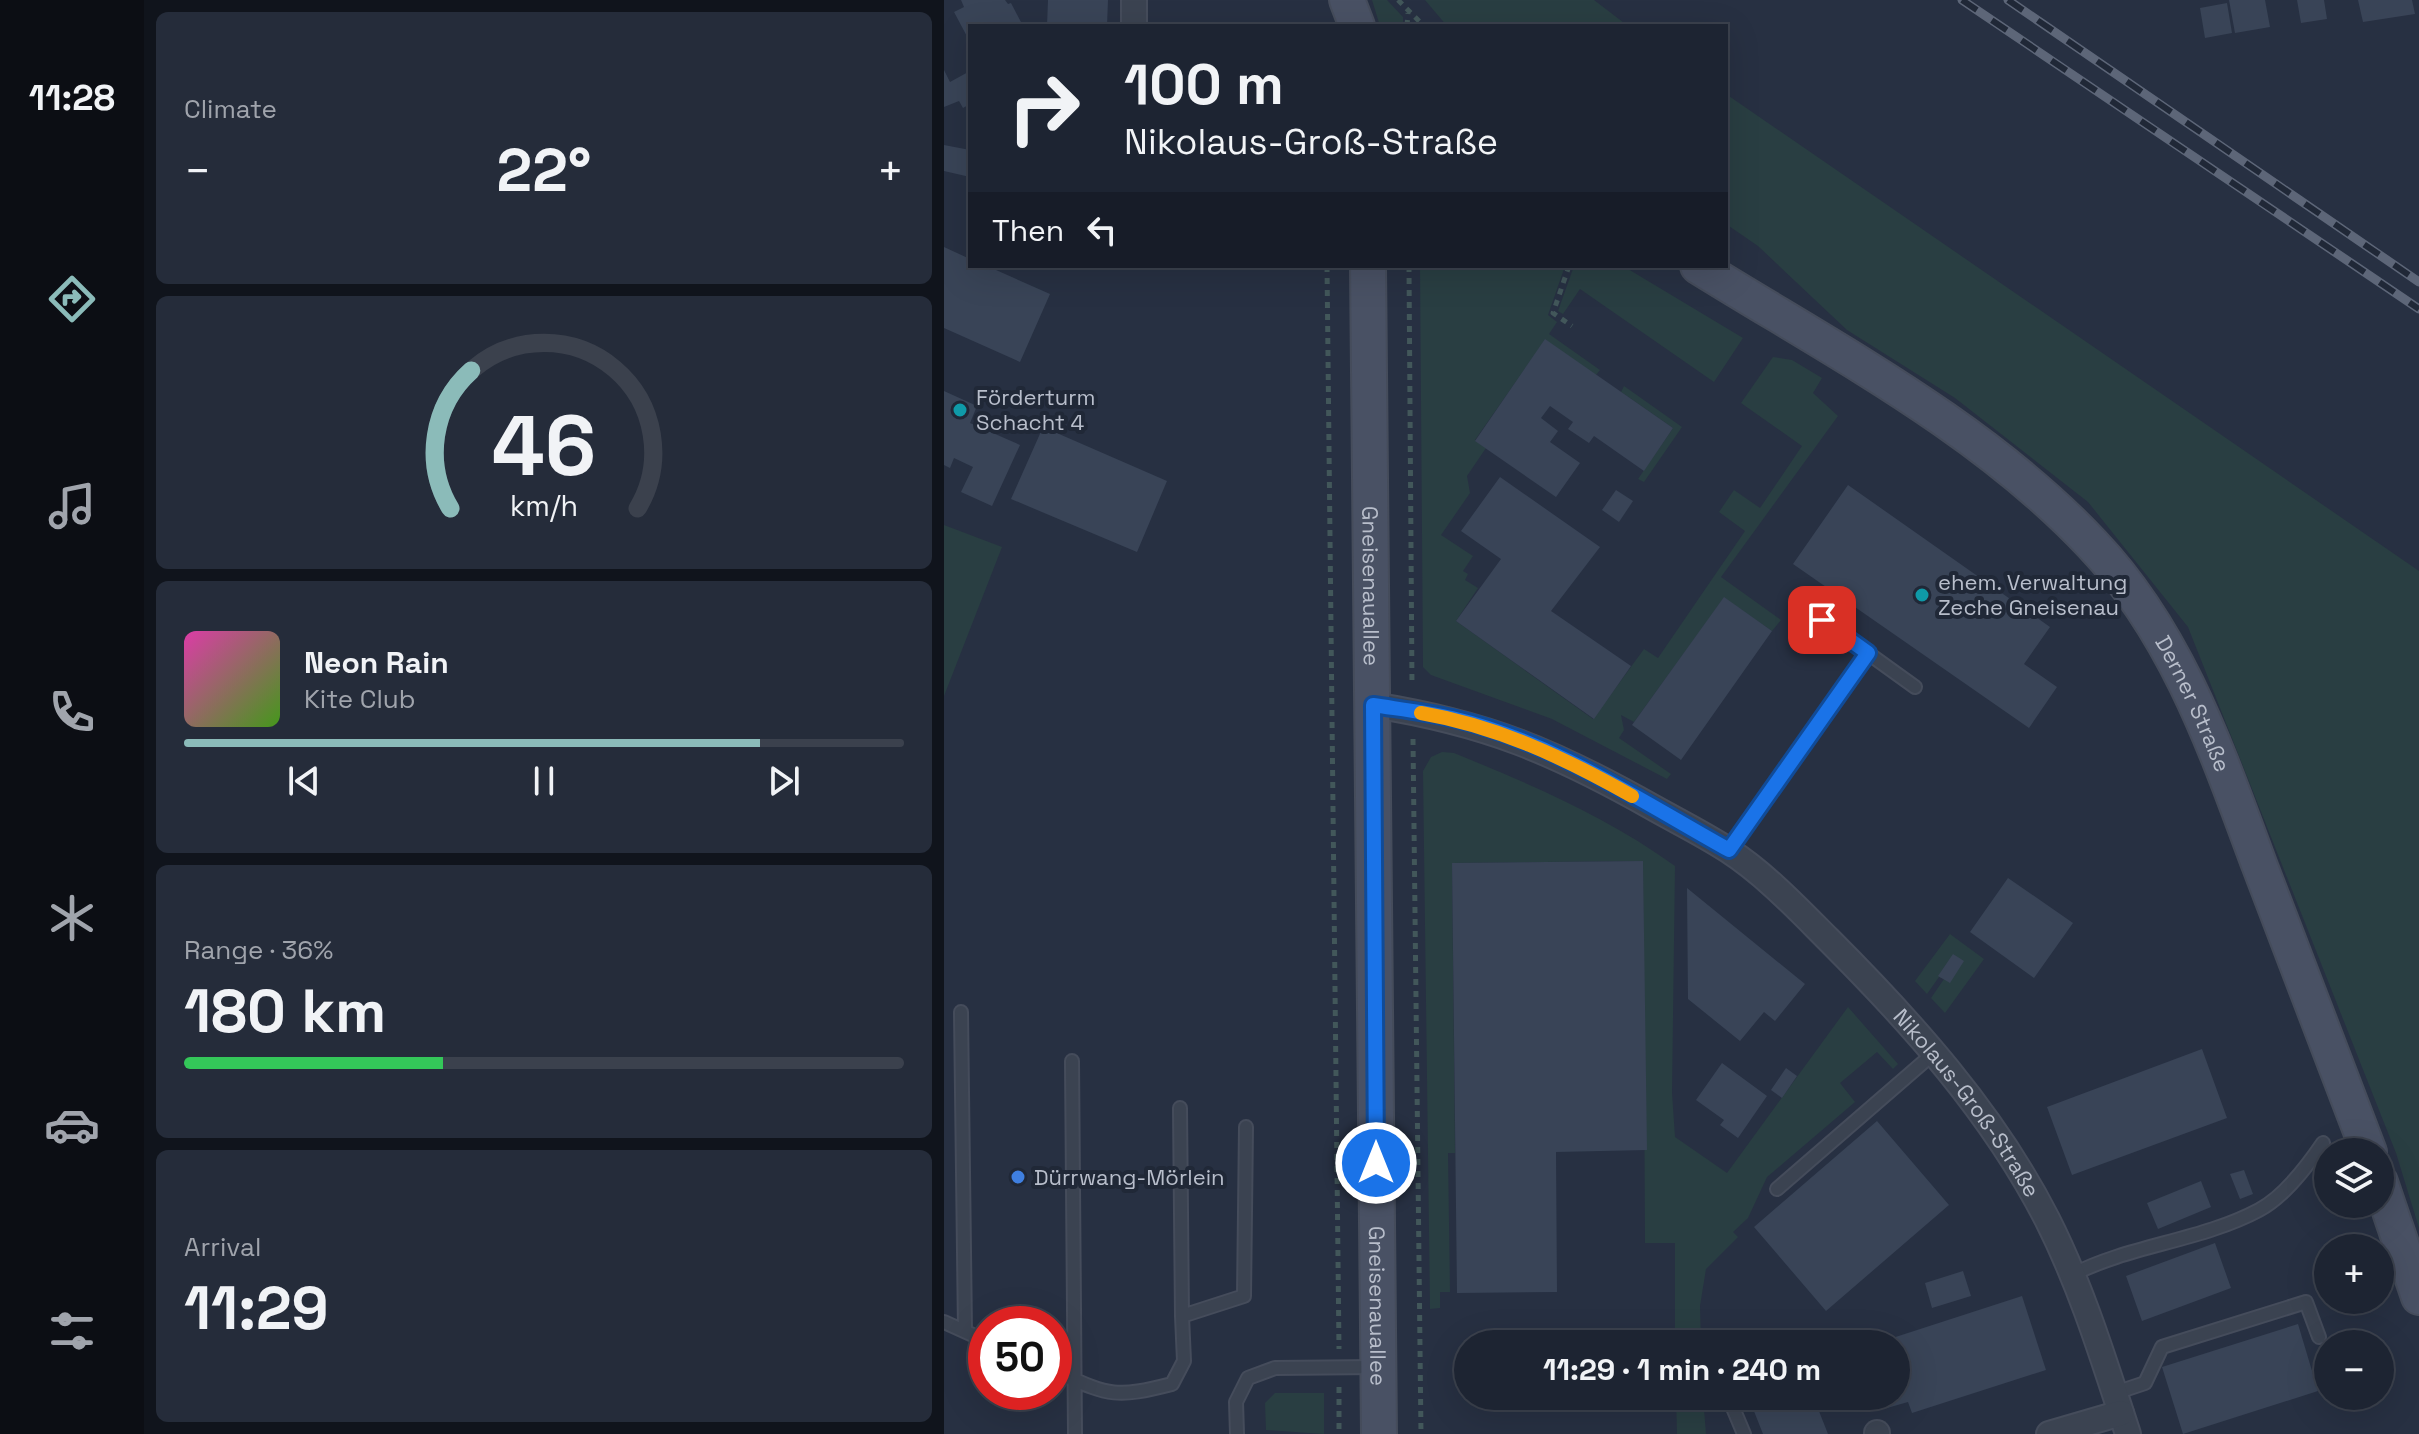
<!DOCTYPE html>
<html lang="en">
<head>
<meta charset="utf-8">
<style>
	:root { --surface:#1d2432; --page:#252c3a; --text:#f1f3f6; --muted:#a0a4ac; --line:#3b414d; --accent:#8bbbb9 }
	body { margin:0; font-family:"Space Grotesk",sans-serif; background:var(--page); color:var(--text); height:100vh; display:flex; flex-direction:column; font-size:30px; white-space:nowrap }
	* { box-sizing:border-box; margin:0 }
	p { font-size:26px; color:var(--muted) }
	.icon { flex:none; width:44px; height:44px; fill:none; stroke:currentColor; stroke-width:2; stroke-linecap:round; stroke-linejoin:round }
	.map { position:relative; flex:1; overflow:hidden }
	.sheet { display:flex; flex-direction:column; gap:12px; padding:12px; background:#10141c; width:800px }
	.sheet>* { flex:none }
	.top-card { position:absolute; left:24px; top:24px; width:760px; height:244px; border-radius:0px; box-shadow:0 8px 32px #0002,0 0 0 2px var(--line); background:#1d2432; color:var(--text); overflow:hidden }
	.buttons { position:absolute; left:1370px; top:1138px; display:grid; gap:16px }
	.buttons a { display:grid; place-items:center; width:80px; height:80px; border-radius:50%; background:var(--surface); box-shadow:0 8px 32px #0002,0 0 0 2px var(--line); font-size:40px }
	.speed { position:absolute; left:24px; top:1306px; display:flex; gap:16px; font-size:40px; font-weight:700; text-align:center }
	.speed>* { display:grid; place-content:center; width:104px; height:104px; border-radius:50%; background:var(--surface); box-shadow:0 8px 32px #0002,0 0 0 2px var(--line); line-height:1 }
	.speed .limit { border:12px solid #d22; background:#fff; color:#111 }
	.pin { position:absolute; display:grid; place-items:center; width:68px; height:68px; color:#fff; margin:-34px; border-radius:16px; box-shadow:0 4px 12px #0006 }
	.me { position:absolute; width:88px; margin:-44px; rotate:0deg; stroke-linejoin:round; filter:drop-shadow(0 0 6px #0008) }
	.turn { display:flex; align-items:center; gap:28px; height:168px; padding:0 24px; font-size:36px }
	.turn .icon { width:104px; height:104px; stroke-width:2.5 }
	.turn b { display:block; font-size:56px; line-height:68px }
	.then { display:flex; align-items:center; height:76px; padding:0 24px; background:#0003; gap:16px; font-size:30px }
	.big { font-size:60px; font-weight:700; line-height:1.1 }
	.sheet .widget { flex:1; display:flex; flex-direction:column; justify-content:center; gap:12px; min-width:0; padding:0 28px; border-radius:12px; background:var(--page) }
	.sheet .dial { align-items:center; gap:0 }
	.dial svg { height:208px; overflow:visible; fill:none; stroke:var(--line); stroke-width:7; stroke-linecap:round; text-anchor:middle }
	.dial text { fill:var(--text); stroke:none }
	.song { display:flex; align-items:center; gap:24px }
	.cover { width:96px; height:96px; border-radius:12px; background:linear-gradient(135deg,hsl(320 70% 55%),hsl(100 70% 35%)) }
	.played { height:8px; border-radius:4px; background:linear-gradient(90deg,var(--accent) 80%,var(--line) 80%) }
	.keys { display:flex; justify-content:space-around; direction:ltr }
	.heat { display:flex; justify-content:space-between; align-items:center; font-size:44px; direction:ltr }
	.charge { height:12px; border-radius:6px; background:linear-gradient(90deg,#34c759 36%,var(--line) 0) }
	.trip { position:absolute; left:510px; top:1330px; width:456px; height:80px; border-radius:40px; background:var(--surface); box-shadow:0 8px 32px #0002,0 0 0 2px var(--line); font-weight:700; line-height:80px; text-align:center }
	main { display:flex; flex:1; min-height:0 }
	.dock { display:flex; flex-direction:column; width:144px; justify-content:space-around; align-items:center; background:#0c0e14; color:var(--muted) }
	.dock .icon { width:56px; height:56px }
	.dock .active { color:var(--accent) }
	.dock b { font-size:36px; color:var(--text) }
	.map>svg:first-child { display:block }
	.green { fill:#293e42 }
	.building { fill:#394457 }
	.lines { fill:none; stroke-linecap:round; stroke-linejoin:round }
	.lane-casing { stroke:#454c5b; stroke-width:16 }
	.street-casing { stroke:#454c5b; stroke-width:28 }
	.secondary-casing { stroke:#454c5b; stroke-width:38 }
	.path { stroke:#42575a; stroke-width:5; stroke-dasharray:6 6; stroke-linecap:butt }
	.lane { stroke:#3b4351; stroke-width:12 }
	.street { stroke:#3b4351; stroke-width:24 }
	.secondary { stroke:#495164; stroke-width:34 }
	.rail-casing { stroke:#5d6678; stroke-width:9 }
	.rail { stroke:#202837; stroke-width:6; stroke-dasharray:18; stroke-linecap:butt }
	.route-casing { stroke:#114b97; stroke-width:20 }
	.route { stroke:#1a73e8; stroke-width:14 }
	.slow { stroke:#f59e0b; stroke-width:14 }
	.culture-dot { fill:#0f9aa8; stroke:#202837; stroke-width:3 }
	.shop-dot { fill:#3f7fe0; stroke:#202837; stroke-width:3 }
	.labels { text-anchor:middle; dominant-baseline:central; stroke-width:8; stroke-linejoin:round; paint-order:stroke }
	.poi-label { font-size:22px; fill:#b8becb; stroke:#202837; text-anchor:start }
	.street-label { font-size:22px; fill:#b8becb; stroke:#202837 }
</style>
</head>
<body>
<main>
<nav class="dock">
<b>11:28</b>
<svg class="icon active" aria-label="directions" viewBox="0 0 24 24"><path d="M12 3l9 9-9 9-9-9zM9 14v-3h6M13 9l2 2-2 2"/></svg>
<svg class="icon" aria-label="music" viewBox="0 0 24 24"><path d="M9 18V5l10-2v13"/><circle cx="6" cy="18" r="3"/><circle cx="16" cy="16" r="3"/></svg>
<svg class="icon" aria-label="phone" viewBox="0 0 24 24"><path d="M5 4h4l2 5-3 2q2 4 5 5l2-3 5 2v4C11 20 4 13 5 4z"/></svg>
<svg class="icon" aria-label="climate" viewBox="0 0 24 24"><path d="M12 3v18M4 7l16 10M4 17L20 7"/></svg>
<svg class="icon" aria-label="car" viewBox="0 0 24 24"><path d="M5 17H2v-5l4-1 3-4h7l3 4 3 1v5h-3M9 17h6M6 11h13"/><circle cx="7" cy="17" r="2"/><circle cx="17" cy="17" r="2"/></svg>
<svg class="icon" aria-label="filters" viewBox="0 0 24 24"><path d="M4 7h16M4 17h16"/><circle cx="9" cy="7" r="2"/><circle cx="15" cy="17" r="2"/></svg>
</nav>
<section class="sheet">
<div class="widget"><p>Climate</p>
<div class="heat"><a>−</a><b class="big">22°</b><a>+</a></div>
</div>
<div class="widget dial"><svg viewBox="0 0 100 80">
<path d="M14 69A42 42 0 1 1 86 69"/>
<path d="M14 69A42 42 0 0 1 22 16" stroke="#8bbbb9"/>
<text x="50" y="56" font-size="32" font-weight="700">46</text>
<text x="50" y="72" font-size="11">km/h</text>
</svg></div>
<div class="widget">
<div class="song"><i class="cover"></i><div><b>Neon Rain</b><p>Kite Club</p></div></div>
<div class="played"></div>
<div class="keys"><svg class="icon" aria-label="previous" viewBox="0 0 24 24"><path d="M18 5L8 12l10 7zM5 5v14"/></svg><svg class="icon" aria-label="pause" viewBox="0 0 24 24"><path d="M8 5v14M16 5v14"/></svg><svg class="icon" aria-label="next" viewBox="0 0 24 24"><path d="M6 5l10 7-10 7zM19 5v14"/></svg></div>
</div>
<div class="widget"><p>Range · 36%</p><b class="big">180 km</b><div class="charge"></div></div>
<div class="widget"><p>Arrival</p><b class="big">11:29</b></div>
</section>
<div class="map">
<svg width="1475" height="1434" viewBox="0 0 1475 1434">
	<rect width="100%" height="100%" fill="#273042"/>
	<path class="green" d="M 428,0 L 443,0 L 459,17 L 459,26 L 436,26 Z
		M 481,0 L 650,0 L 684,26 L 503,26 Z
		M 782,94 L 1475,571 L 1475,1228 L 1452,1153 L 1244,627 L 1144,502 L 1011,398 L 903,330 L 814,246 L 782,224 Z
		M 476,266 L 621,266 L 604,315 L 613,322 L 605,334 L 656,370 L 652,375 L 601,340 L 531,440 L 542,448 L 523,476 L 526,493 L 497,535 L 529,556 L 519,571 L 524,574 L 521,580 L 534,588 L 512,621 L 649,719 L 700,649 L 714,658 L 801,531 L 775,512 L 790,490 L 816,508 L 858,446 L 797,403 L 829,357 L 848,360 L 878,378 L 869,393 L 894,416 L 777,577 L 837,620 L 828,631 L 780,598 L 690,722 L 677,715 L 680,730 L 675,738 L 727,774 L 723,779 L 608,719 L 487,675 L 479,667 Z
		M 630,266 L 679,266 L 799,338 L 770,382 L 636,289 L 619,314 L 614,311 Z
		M 680,386 L 738,427 L 700,482 L 694,479 L 729,428 L 677,392 Z
		M 0,525 L 58,547 L 0,696 Z
		M 498,752 L 510,753 C 588,785 662,816 731,866 L 728,1093 L 731,1137 L 783,1173 L 904,1007 L 954,1064 L 949,1069 L 933,1052 L 896,1083 L 911,1102 L 823,1177 L 804,1218 L 789,1232 L 794,1237 L 762,1269 L 756,1306 L 757,1344 L 731,1344 L 731,1243 L 701,1243 L 699,861 L 508,863 L 511,1153 L 504,1153 L 506,1292 L 496,1292 L 496,1308 L 486,1309 L 479,771 L 487,757 Z
		M 1006,934 L 1040,959 L 1001,1013 L 987,998 L 1000,979 L 995,977 L 983,994 L 971,981 Z
		M 331,1393 L 380,1393 L 380,1434 L 322,1430 L 321,1403 Z
		M 732,1396 L 759,1396 L 762,1434 L 733,1434 Z"/>
	<path class="building" d="M 17,0 L 61,0 L 64,4 L 67,3 L 79,26 L 26,26 L 26,42 L 10,12 L 20,7 Z
		M 104,0 L 164,0 L 163,26 L 103,26 Z
		M 1285,0 L 1321,0 L 1326,27 L 1291,33 Z
		M 1353,0 L 1380,0 L 1383,19 L 1357,23 Z
		M 1414,0 L 1468,0 L 1471,14 L 1419,22 Z
		M 1283,3 L 1288,33 L 1261,38 L 1256,8 Z
		M 0,70 L 6,82 L 26,71 L 26,104 L 19,108 L 15,101 L 0,107 Z
		M 0,145 L 26,150 L 26,177 L 0,171 Z
		M 0,247 L 26,259 L 26,266 L 43,266 L 106,294 L 76,362 L 0,328 Z
		M 601,339 L 729,428 L 700,471 L 650,436 L 645,443 L 624,429 L 629,422 L 606,406 L 597,418 L 614,431 L 606,442 L 636,463 L 612,497 L 531,441 Z
		M 0,391 L 33,406 L 26,423 L 76,445 L 48,506 L 17,492 L 29,467 L 10,458 L 6,468 L 0,465 Z
		M 99,427 L 223,481 L 193,552 L 67,499 Z
		M 556,477 L 656,547 L 607,611 L 687,666 L 650,719 L 512,621 L 557,559 L 517,531 Z
		M 904,485 L 1106,627 L 1080,664 L 1113,687 L 1085,728 L 849,564 Z
		M 672,490 L 689,501 L 675,522 L 658,510 Z
		M 780,597 L 828,631 L 737,760 L 688,725 Z
		M 699,861 L 703,1150 L 612,1152 L 613,1292 L 513,1293 L 508,863 Z
		M 1064,878 L 1129,923 L 1090,978 L 1026,932 Z
		M 743,888 L 861,984 L 831,1021 L 820,1012 L 796,1041 L 744,999 Z
		M 1009,954 L 1020,961 L 1006,983 L 994,976 Z
		M 1258,1049 L 1283,1118 L 1128,1175 L 1103,1107 Z
		M 778,1063 L 823,1096 L 794,1138 L 776,1125 L 780,1120 L 752,1100 Z
		M 842,1068 L 853,1076 L 838,1098 L 827,1090 Z
		M 933,1121 L 1005,1205 L 882,1311 L 810,1227 Z
		M 1300,1170 L 1309,1194 L 1296,1199 L 1286,1174 Z
		M 1257,1181 L 1267,1207 L 1214,1229 L 1203,1203 Z
		M 1271,1243 L 1287,1288 L 1198,1321 L 1182,1276 Z
		M 1019,1271 L 1027,1296 L 988,1308 L 981,1283 Z
		M 1078,1296 L 1102,1370 L 968,1413 L 964,1402 L 943,1408 L 939,1396 L 952,1396 L 952,1344 L 933,1343 Z
		M 1354,1324 L 1374,1391 L 1239,1434 L 1218,1367 Z
		M 804,1396 L 869,1396 L 884,1434 L 819,1434 Z"/>
	<g class="lines">
		<g class="lane-casing">
			<path id="lane" d="M 878,620 L 971,687
				M 785,850 L 924,653
				M 17,1012 L 21,1331
				M 128,1061 L 131,1434
				M 236,1108 L 238,1316
				M 833,1189 L 990,1053
				M 1128,1275 C 1186,1245 1257,1241 1315,1210 C 1340,1197 1364,1165 1379,1143
				M 0,1322 L 42,1341
				M 110,1371 C 165,1395 169,1399 228,1384 L 240,1361 L 238,1316 L 300,1296 L 302,1127
				M 1171,1393 L 1201,1383 L 1218,1347 L 1362,1302 L 1375,1337
				M 784,1396 L 800,1434
				M 293,1434 L 292,1402 L 304,1378 L 331,1368 L 433,1367"/>
		</g>
		<g class="street-casing">
			<g id="street">
				<path d="M 190,26 L 190,0"/>
				<path id="s1" d="M 429,705 C 543,723 611,752 710,808 C 735,822 761,835 784,850 C 821,874 853,908 884,939 C 967,1022 1049,1113 1103,1219 C 1138,1288 1160,1361 1184,1434"/>
				<path d="M 933,1433 L 933,1434"/>
				<path d="M 1105,1434 L 1177,1413"/>
			</g>
		</g>
		<g class="secondary-casing">
			<g id="secondary">
				<path d="M 403,0 L 413,26"/>
				<path id="s2" d="M 424,266 L 435,1434"/>
				<path id="s3" d="M 754,266 C 889,350 1038,427 1148,544 C 1233,633 1273,751 1315,864 C 1352,960 1388,1056 1425,1152"/>
				<path d="M 1436,1182 L 1475,1297"/>
			</g>
		</g>
		<path class="path" d="M 454,0 L 480,26
			M 463,26 L 464,13
			M 383,266 L 395,1349
			M 465,266 L 468,685
			M 625,266 L 609,313 L 628,326
			M 469,739 L 477,1434
			M 395,1387 L 395,1434"/>
		<use href="#lane" class="lane"/>
		<use href="#street" class="street"/>
		<use href="#secondary" class="secondary"/>
		<g class="rail-casing">
			<path id="rail" d="M 1018,0 L 1475,309
				M 1064,0 L 1475,282"/>
		</g>
		<use href="#rail" class="rail"/>
	</g>
	<g class="lines">
		<g class="route-casing">
			<path id="route" d="M 432,1163 L 429,705 C 455,709 482,712 508,718 C 608,741 697,801 785,850 L 924,653 L 878,620"/>
		</g>
		<use href="#route" class="route"/>
		<path class="slow" d="M 477,713 C 553,726 621,758 688,796"/>
	</g>
	<g class="culture-dot">
		<circle cx="16" cy="410" r="8"/>
		<circle cx="978" cy="595" r="8"/>
	</g>
	<circle class="shop-dot" cx="74" cy="1177" r="8"/>
	<g class="labels">
		<g class="poi-label">
			<text x="32" y="397">Förderturm<tspan x="32" dy="25">Schacht 4</tspan></text>
			<text x="994" y="582">ehem. Verwaltung<tspan x="994" dy="25">Zeche Gneisenau</tspan></text>
			<text x="90" y="1177">Dürrwang-Mörlein</text>
		</g>
		<g class="street-label">
			<text stroke="none"><textPath href="#s2" startOffset="320">Gneisenauallee</textPath></text>
			<text stroke="none"><textPath href="#s3" startOffset="674">Derner Straße</textPath></text>
			<text stroke="none"><textPath href="#s1" startOffset="736">Nikolaus-Groß-Straße</textPath></text>
			<text stroke="none"><textPath href="#s2" startOffset="1040">Gneisenauallee</textPath></text>
		</g>
	</g>
</svg>
<div class="buttons">
<a><svg class="icon" aria-label="layers" viewBox="0 0 24 24"><path d="M12 4l9 5-9 5-9-5zM3 14l9 5 9-5"/></svg></a>
<a>+</a>
<a>−</a>
</div>
<div class="speed"><div class="limit">50</div></div>
<div class="pin" style="left:878px;top:620px;background:#d93025"><svg class="icon" aria-label="arrive" viewBox="0 0 24 24"><path d="M6 21V4h12l-3 4 3 4H6"/></svg></div>
<svg class="me" style="left:432px;top:1163px" viewBox="-20 -20 40 40"><circle r="17" fill="#1a73e8" stroke="#fff" stroke-width="3"/><path d="M0-11L8 9 0 5-8 9z" fill="#fff"/></svg>
<div class="trip">11:29 · 1 min · 240 m</div>
<div class="top-card">
<div class="turn"><svg class="icon" aria-label="right" viewBox="0 0 24 24"><path d="M7 20v-9h11M14 6l5 5-5 5"/></svg><div><b>100 m</b>Nikolaus-Groß-Straße</div></div>
<div class="then">Then<svg class="icon" aria-label="left" viewBox="0 0 24 24"><path d="M17 20v-9H6M10 6l-5 5 5 5"/></svg></div>
</div>
</div>
</main>
</body>
</html>
